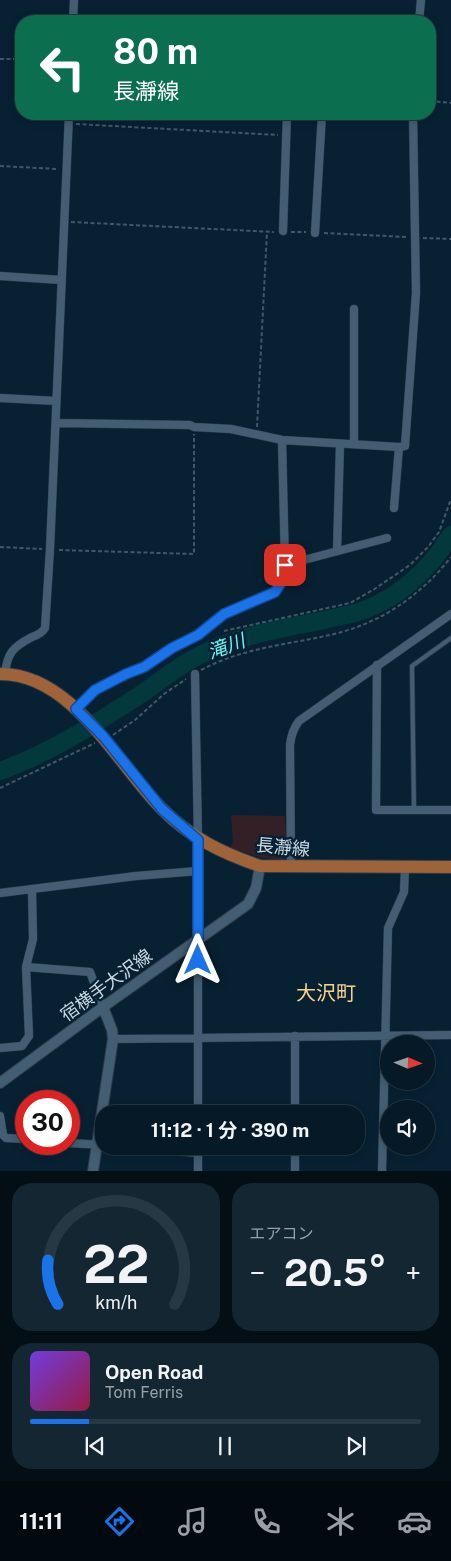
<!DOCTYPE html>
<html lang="ja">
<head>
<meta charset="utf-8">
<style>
	:root { --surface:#051926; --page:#132632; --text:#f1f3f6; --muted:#97a0a7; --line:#263843; --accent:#1a73e8 }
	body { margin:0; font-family:"Public Sans","Noto Sans JP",sans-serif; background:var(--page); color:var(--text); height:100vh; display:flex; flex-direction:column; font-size:19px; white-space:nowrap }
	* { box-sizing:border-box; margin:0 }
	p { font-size:16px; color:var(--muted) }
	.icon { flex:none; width:28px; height:28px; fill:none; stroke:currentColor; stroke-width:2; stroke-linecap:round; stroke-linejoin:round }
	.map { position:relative; height:1171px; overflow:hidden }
	.drawer { display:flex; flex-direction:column; gap:12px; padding:12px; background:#030e15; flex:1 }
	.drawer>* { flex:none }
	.guide { position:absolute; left:15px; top:15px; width:421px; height:105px; border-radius:20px; box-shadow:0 2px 8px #0003,0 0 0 1px var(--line); background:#0b6e4f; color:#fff; overflow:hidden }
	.needle { width:32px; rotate:92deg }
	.controls { position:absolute; left:380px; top:1035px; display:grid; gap:10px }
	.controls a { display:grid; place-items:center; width:55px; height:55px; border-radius:50%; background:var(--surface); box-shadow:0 2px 8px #0003,0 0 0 1px var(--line); font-size:25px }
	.speed { position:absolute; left:15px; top:1090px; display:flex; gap:10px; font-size:25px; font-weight:700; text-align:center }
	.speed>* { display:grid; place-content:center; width:65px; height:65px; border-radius:50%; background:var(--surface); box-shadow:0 2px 8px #0003,0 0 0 1px var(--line); line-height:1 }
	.speed .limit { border:8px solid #d22; background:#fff; color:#111 }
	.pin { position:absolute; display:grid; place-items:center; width:42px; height:42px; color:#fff; margin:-21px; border-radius:10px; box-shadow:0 2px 8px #0006 }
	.me { position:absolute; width:55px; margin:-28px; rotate:0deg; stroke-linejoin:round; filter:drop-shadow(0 0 4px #0008) }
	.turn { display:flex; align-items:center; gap:18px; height:105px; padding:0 15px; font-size:22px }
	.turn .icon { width:65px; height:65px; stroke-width:2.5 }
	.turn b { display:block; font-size:35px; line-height:42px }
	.big { font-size:38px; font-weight:700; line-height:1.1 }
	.drawer .card { flex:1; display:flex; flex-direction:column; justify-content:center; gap:8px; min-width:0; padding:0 18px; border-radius:20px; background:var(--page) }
	.drawer .dial { align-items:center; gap:0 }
	.dial svg { height:130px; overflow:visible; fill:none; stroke:var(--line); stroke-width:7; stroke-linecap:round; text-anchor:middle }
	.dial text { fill:var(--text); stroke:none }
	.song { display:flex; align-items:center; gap:15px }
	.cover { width:60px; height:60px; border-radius:8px; background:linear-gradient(135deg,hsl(260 70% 55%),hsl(340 70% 35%)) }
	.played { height:5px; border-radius:2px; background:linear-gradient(90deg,var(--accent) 15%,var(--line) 15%) }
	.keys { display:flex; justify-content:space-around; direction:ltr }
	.heat { display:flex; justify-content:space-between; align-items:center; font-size:28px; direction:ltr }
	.drawer .tiles { flex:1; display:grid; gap:12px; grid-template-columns:1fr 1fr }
	.card:last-child { grid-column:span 2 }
	.trip { position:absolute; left:95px; top:1105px; width:270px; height:50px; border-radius:20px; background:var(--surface); box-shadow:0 2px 8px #0003,0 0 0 1px var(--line); font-weight:700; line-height:50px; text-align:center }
	.tabs { display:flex; height:80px; justify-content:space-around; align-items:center; background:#020a0f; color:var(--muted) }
	.tabs .icon { width:35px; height:35px }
	.tabs .active { color:var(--accent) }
	.tabs b { font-size:22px; color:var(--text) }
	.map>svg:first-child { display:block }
	.industrial { fill:#322026 }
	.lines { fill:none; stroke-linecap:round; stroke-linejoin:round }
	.river { stroke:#03393c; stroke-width:18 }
	.service-casing { stroke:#303b4a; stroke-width:5.5 }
	.minor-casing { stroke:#303b4a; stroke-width:9 }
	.tertiary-casing { stroke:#303b4a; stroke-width:12 }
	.primary-casing { stroke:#303b4a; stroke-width:14 }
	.path { stroke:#425868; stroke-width:2; stroke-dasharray:4 2.5; stroke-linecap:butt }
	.service { stroke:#435e73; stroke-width:4 }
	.minor { stroke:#435e73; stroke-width:8 }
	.tertiary { stroke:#435e73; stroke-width:10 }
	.primary { stroke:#9f6339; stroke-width:12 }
	.route-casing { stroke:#114b97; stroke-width:12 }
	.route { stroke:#1a73e8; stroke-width:9 }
	.labels { text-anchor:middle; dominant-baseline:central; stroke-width:5; stroke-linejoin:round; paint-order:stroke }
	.street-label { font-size:18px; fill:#c8d7e3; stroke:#072133 }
	.water-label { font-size:19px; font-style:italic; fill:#6df1f9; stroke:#072133 }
	.quarter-label { font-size:20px; fill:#f7d38a; stroke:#072133 }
</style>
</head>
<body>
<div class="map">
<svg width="451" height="1171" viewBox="0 0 451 1171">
	<rect width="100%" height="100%" fill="#072133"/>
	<path class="industrial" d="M 231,815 L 285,816 L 287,855 L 283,860 L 263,858 L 230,848 L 233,842 Z"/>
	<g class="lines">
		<path class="river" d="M 0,771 C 51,753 98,722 143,693 C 161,680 180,665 200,655 C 237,636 278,629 320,621 C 335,617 353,615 367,609 C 403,594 431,567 451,535"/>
		<g class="service-casing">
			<path id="service" d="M 414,810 L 412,666 L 451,638"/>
		</g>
		<g class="minor-casing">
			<path id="minor" d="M 73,21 L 74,0
				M 419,21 L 421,0
				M 283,231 L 287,114
				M 315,233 L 322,114
				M 0,276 L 61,280
				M 354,309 L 354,444
				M 0,398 L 56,401
				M 56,423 L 190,425 L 194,427 L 231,429 L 282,440 L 399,447 L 405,446 L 416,293 L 413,114
				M 394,508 L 399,447
				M 337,551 L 340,444
				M 285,565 L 387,538
				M 377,665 L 376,810 L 451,810
				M 5,674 C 7,653 13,647 32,637 C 38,635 42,633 45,628 L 50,549 L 69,114
				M 195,674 L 198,840 L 198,1114
				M 76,709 L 95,690 L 126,674 L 144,667 L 172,648 L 198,635 L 224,614 L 275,592 L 281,583 L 285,565 L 282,440
				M 291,866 L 290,745 C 291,735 293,729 299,721 L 451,614
				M 0,893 L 136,876 L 198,871
				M 26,967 L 90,972 L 103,1007
				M 113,1039 L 451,1035
				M 0,1048 L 22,1046 L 29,1036 L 26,967 L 33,939 L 32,889
				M 295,1114 L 295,1036
				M 0,1116 L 3,1135 L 6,1138 L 26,1139
				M 69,1143 L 104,1145
				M 116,1146 L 198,1153
				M 198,1171 L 198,1146
				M 295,1171 L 295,1146
				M 382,1171 L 388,928 L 404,892 L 405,867"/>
		</g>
		<g class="tertiary-casing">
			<path id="tertiary" d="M 0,1083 L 103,1007 L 248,904 L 256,888 L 260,866
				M 93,1171 L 113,1039 L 112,1030 L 103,1007"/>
		</g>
		<g class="primary-casing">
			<path id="primary" d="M 0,674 C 72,673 118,765 162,809 C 191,838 222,853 260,866 L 451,867"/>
		</g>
		<path class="path" d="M 0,59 L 21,59
			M 430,101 L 451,103
			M 76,124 L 278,135
			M 0,166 L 58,169
			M 71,222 L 274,232
			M 291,232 L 306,232
			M 324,233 L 406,237
			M 423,238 L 451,239
			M 257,427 L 267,232
			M 0,547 L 42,549
			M 59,550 L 194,554 L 194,434
			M 224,631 L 350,603 L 373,590 L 410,565 L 428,547 L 439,532 L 451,499
			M 201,670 C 247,646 290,645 338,633 C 384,621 422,594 451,557
			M 113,735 L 135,720 L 164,694 L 186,679
			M 0,788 L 95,743"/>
		<use href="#service" class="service"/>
		<use href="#minor" class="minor"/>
		<use href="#tertiary" class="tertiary"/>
		<use href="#primary" class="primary"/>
	</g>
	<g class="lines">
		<g class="route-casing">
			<path id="route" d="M 198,960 L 198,840 L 162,809 L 103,736 L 76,709 L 95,690 L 126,674 L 144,667 L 172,648 L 198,635 L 224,614 L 275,592 L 281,583 L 285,565"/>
		</g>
		<use href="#route" class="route"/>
	</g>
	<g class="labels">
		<g class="street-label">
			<text transform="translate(283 847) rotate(5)">長瀞線</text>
			<text transform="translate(106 985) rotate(-36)">宿横手大沢線</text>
		</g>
		<g class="water-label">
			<text transform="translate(226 646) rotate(-20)">滝川</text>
		</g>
		<g class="quarter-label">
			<text x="326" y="993">大沢町</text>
		</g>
	</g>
</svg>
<div class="controls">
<a><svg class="needle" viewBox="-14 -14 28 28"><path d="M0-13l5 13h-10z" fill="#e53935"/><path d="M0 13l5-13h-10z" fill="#97a0a7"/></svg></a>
<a><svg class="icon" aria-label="sound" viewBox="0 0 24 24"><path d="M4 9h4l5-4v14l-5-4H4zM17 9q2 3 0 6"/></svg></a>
</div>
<div class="speed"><div class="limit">30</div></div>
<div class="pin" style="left:285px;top:565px;background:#d93025"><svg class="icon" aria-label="arrive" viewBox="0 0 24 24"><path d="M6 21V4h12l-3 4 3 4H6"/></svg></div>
<svg class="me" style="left:198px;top:960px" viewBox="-20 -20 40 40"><path d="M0-17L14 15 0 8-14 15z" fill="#1a73e8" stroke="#fff" stroke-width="4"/></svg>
<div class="trip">11:12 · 1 分 · 390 m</div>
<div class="guide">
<div class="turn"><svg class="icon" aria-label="left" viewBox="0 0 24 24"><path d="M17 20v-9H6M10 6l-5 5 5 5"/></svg><div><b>80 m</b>長瀞線</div></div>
</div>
</div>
<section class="drawer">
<div class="tiles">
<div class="card dial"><svg viewBox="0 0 100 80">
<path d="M14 69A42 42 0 1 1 86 69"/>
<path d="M14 69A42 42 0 0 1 8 42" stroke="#1a73e8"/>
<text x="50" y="56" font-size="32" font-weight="700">22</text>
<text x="50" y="72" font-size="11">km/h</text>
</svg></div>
<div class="card"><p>エアコン</p>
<div class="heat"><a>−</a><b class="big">20.5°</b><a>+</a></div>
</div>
<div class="card">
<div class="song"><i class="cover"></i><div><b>Open Road</b><p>Tom Ferris</p></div></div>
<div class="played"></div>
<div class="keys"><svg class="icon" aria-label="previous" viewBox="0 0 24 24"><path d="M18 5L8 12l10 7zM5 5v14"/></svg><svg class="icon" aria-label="pause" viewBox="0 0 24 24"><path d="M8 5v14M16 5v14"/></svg><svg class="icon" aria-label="next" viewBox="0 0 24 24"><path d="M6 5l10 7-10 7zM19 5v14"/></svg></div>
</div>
</div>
</section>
<nav class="tabs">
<b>11:11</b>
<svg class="icon active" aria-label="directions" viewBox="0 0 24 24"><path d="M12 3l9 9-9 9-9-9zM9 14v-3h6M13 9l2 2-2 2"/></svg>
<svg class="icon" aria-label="music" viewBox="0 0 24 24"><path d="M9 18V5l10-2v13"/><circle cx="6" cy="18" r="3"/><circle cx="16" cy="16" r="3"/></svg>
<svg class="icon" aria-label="phone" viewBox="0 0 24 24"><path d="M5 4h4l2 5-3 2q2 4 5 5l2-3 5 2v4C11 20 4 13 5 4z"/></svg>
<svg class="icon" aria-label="climate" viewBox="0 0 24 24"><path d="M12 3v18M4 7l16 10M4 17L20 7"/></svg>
<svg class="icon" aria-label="car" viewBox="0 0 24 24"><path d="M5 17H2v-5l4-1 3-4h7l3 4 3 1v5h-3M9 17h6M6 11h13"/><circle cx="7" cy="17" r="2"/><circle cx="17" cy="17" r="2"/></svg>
</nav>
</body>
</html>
